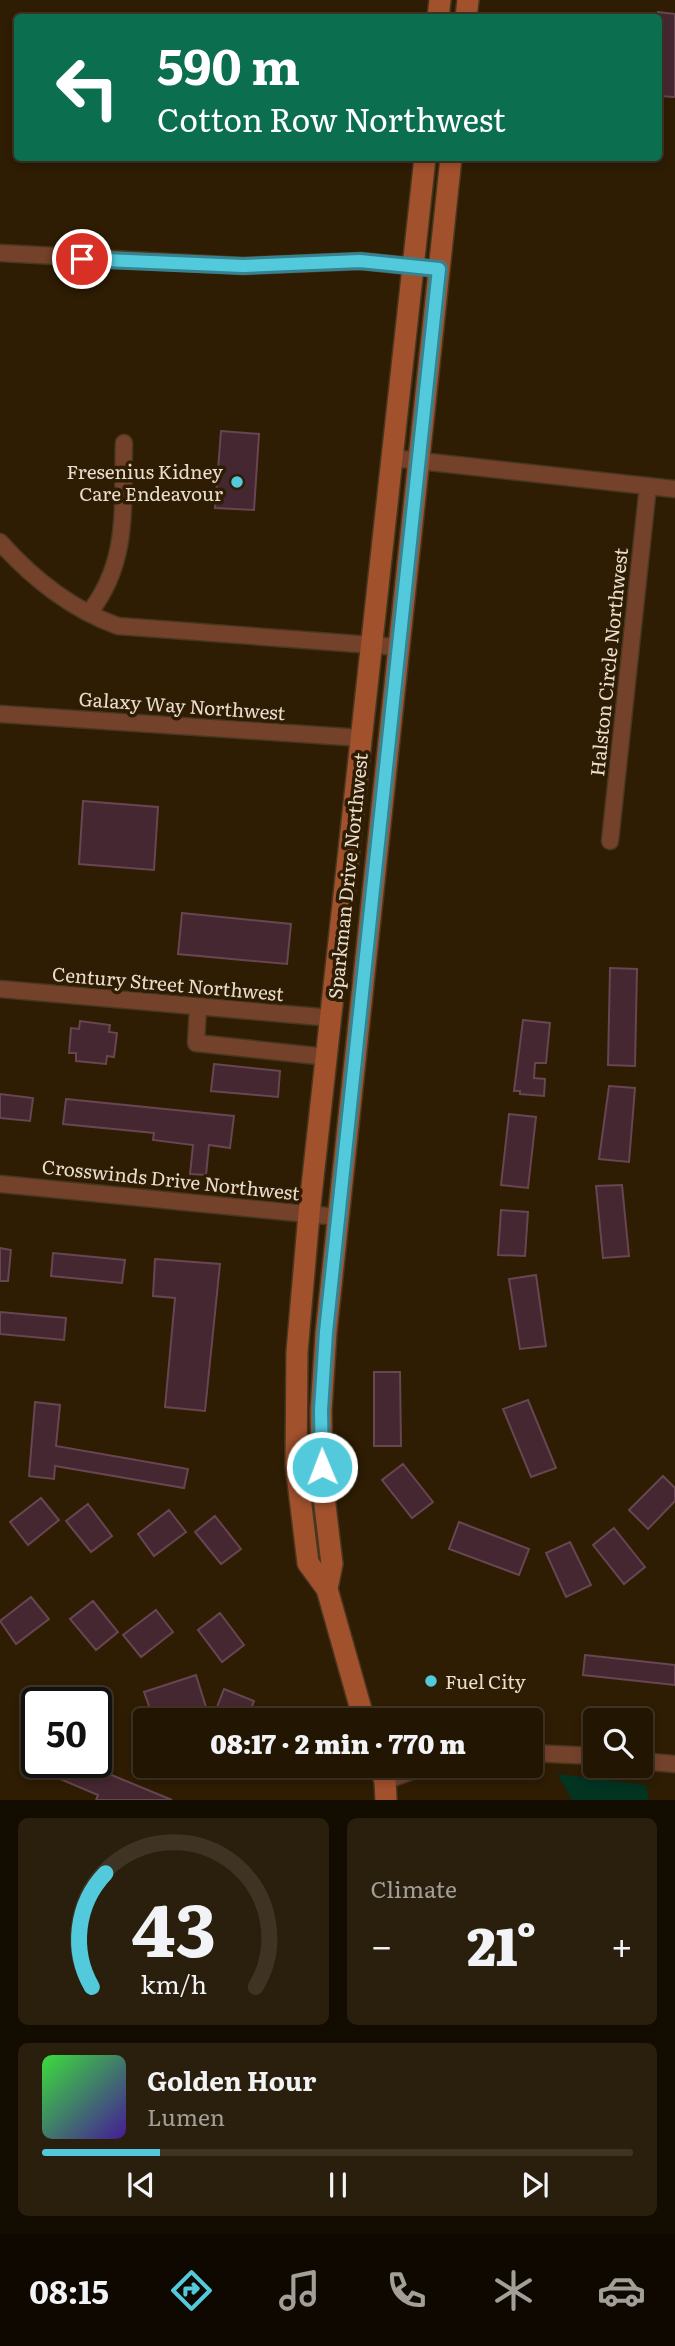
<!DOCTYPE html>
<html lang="en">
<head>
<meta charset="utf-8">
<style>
	:root { --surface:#221502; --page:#2a1e0c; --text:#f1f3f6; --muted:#a29f99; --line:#3f3424; --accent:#53cadc }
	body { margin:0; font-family:Literata,serif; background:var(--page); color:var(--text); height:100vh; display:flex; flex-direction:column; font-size:26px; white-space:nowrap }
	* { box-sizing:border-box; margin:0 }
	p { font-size:23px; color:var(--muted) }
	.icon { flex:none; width:38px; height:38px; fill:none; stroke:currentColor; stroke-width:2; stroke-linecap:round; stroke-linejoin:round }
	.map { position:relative; height:1800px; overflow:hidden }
	.details { display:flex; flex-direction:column; gap:18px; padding:18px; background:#130c01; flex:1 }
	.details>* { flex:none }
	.top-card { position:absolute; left:14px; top:14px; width:648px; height:147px; border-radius:7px; box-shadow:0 4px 10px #0003,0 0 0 2px var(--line); background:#0b6e4f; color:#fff; overflow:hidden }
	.controls { position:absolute; left:583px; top:1708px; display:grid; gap:14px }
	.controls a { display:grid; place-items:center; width:70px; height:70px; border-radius:7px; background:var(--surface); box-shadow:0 4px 10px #0003,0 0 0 2px var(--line); font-size:35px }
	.speed { position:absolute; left:21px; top:1687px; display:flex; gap:14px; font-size:35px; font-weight:700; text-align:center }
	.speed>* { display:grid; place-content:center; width:91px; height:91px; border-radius:50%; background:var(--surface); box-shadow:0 4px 10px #0003,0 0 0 2px var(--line); line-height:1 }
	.speed .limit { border:4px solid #111; border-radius:10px; background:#fff; color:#111 }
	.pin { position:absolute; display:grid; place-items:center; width:60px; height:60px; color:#fff; margin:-30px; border:4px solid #fff; border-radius:50%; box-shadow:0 2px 7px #0007 }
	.me { position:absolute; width:77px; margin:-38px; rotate:359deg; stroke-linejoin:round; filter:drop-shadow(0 0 5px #0008) }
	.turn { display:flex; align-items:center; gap:24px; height:147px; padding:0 28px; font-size:32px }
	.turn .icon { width:91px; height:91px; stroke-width:2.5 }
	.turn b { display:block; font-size:49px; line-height:60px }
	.big { font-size:52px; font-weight:800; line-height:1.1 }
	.details .card { flex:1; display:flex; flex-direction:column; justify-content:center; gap:10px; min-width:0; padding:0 24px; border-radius:10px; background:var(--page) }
	.details .dial { align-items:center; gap:0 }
	.dial svg { height:182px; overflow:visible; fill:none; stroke:var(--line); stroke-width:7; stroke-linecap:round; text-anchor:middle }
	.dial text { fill:var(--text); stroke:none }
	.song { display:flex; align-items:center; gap:21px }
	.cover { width:84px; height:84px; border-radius:10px; background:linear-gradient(135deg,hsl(120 70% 55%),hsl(260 70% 35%)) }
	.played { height:7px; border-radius:4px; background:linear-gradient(90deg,var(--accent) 20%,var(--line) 20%) }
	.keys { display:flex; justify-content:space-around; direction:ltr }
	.heat { display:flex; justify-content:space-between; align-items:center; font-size:38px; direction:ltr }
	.details .tiles { flex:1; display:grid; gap:18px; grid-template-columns:1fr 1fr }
	.card:last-child { grid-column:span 2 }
	.trip { position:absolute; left:133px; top:1708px; width:410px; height:70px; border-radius:7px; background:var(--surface); box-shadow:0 4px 10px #0003,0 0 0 2px var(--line); font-weight:800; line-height:70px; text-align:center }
	.tabs { display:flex; height:112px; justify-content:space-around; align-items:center; background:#0e0801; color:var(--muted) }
	.tabs .icon { width:49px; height:49px }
	.tabs .selected { color:var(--accent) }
	.tabs b { font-size:32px; color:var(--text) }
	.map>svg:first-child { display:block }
	.green { fill:#023422 }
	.building { fill:#452731; stroke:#674651; stroke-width:2 }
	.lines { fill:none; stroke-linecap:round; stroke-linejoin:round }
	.street-casing { stroke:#48371f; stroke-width:19 }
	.secondary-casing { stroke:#48371f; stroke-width:24 }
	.street { stroke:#74412b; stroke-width:16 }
	.secondary { stroke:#a2512d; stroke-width:21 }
	.route-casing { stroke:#36838f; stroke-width:18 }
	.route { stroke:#53cadc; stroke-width:12 }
	.poi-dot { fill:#53cadc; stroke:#2e1c03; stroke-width:2.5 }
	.labels { text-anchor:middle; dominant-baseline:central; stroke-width:7; stroke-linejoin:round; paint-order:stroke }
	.poi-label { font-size:19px; fill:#e9ddce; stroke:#2e1c03; text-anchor:end }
	.street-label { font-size:19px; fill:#e9ddce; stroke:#2e1c03 }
</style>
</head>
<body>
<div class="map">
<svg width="675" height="1800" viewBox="0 0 675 1800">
	<rect width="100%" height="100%" fill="#2e1c03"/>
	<path class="green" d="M 557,1774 L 646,1785 L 649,1800 L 572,1800 Z"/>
	<path class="building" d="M 658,12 L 675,14 L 675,97 L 658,96 Z
		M 221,431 L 259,434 L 254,510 L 215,508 Z
		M 83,801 L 158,807 L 154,870 L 79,864 Z
		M 182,913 L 291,924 L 287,964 L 178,954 Z
		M 610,968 L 637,969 L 635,1066 L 608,1065 Z
		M 523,1020 L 550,1023 L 546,1063 L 535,1063 L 534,1078 L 545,1079 L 544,1096 L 520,1094 L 520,1091 L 514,1091 Z
		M 80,1021 L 110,1025 L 109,1032 L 117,1033 L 114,1057 L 107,1056 L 106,1064 L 76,1061 L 76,1053 L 69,1053 L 71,1028 L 79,1029 Z
		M 214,1064 L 280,1071 L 278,1097 L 211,1091 Z
		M 609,1086 L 635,1088 L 629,1162 L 599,1159 Z
		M 0,1094 L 33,1098 L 30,1121 L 0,1118 Z
		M 66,1099 L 234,1116 L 230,1148 L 209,1145 L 206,1175 L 190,1174 L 193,1145 L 153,1140 L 154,1133 L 63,1124 Z
		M 509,1114 L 536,1117 L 528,1188 L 501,1185 Z
		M 622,1185 L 629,1256 L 603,1258 L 596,1186 Z
		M 501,1210 L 528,1212 L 525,1256 L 498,1255 Z
		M 0,1248 L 11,1250 L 8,1281 L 0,1281 Z
		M 53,1253 L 125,1260 L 122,1283 L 51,1276 Z
		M 155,1259 L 220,1264 L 205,1411 L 165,1407 L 175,1298 L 153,1296 Z
		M 536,1275 L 546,1346 L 520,1349 L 509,1279 Z
		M 0,1312 L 66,1318 L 64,1340 L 0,1334 Z
		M 374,1372 L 400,1372 L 401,1446 L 374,1446 Z
		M 528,1400 L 556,1468 L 531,1477 L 503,1409 Z
		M 35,1402 L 60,1405 L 56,1446 L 188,1469 L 184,1488 L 55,1466 L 54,1479 L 29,1476 Z
		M 403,1464 L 433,1502 L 412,1518 L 382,1480 Z
		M 663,1476 L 675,1488 L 675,1501 L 648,1529 L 629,1510 Z
		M 41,1498 L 59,1520 L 28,1545 L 10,1522 Z
		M 88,1504 L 112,1536 L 91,1552 L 66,1521 Z
		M 169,1510 L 186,1532 L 154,1556 L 138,1534 Z
		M 215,1516 L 241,1549 L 221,1564 L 195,1532 Z
		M 459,1522 L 529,1549 L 519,1575 L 449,1549 Z
		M 614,1528 L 645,1567 L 624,1584 L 593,1545 Z
		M 570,1542 L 591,1585 L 566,1597 L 546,1553 Z
		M 31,1597 L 49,1619 L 16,1644 L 0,1621 Z
		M 93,1601 L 118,1632 L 96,1650 L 70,1619 Z
		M 156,1610 L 173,1632 L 141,1657 L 123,1635 Z
		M 220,1613 L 244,1645 L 222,1662 L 198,1630 Z
		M 585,1655 L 675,1665 L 675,1685 L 583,1675 Z
		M 196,1675 L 206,1707 L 165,1720 L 154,1720 L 144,1692 Z
		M 224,1689 L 254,1701 L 247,1720 L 212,1720 Z
		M 20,1762 L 100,1762 L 97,1769 L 172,1800 L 96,1800 L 98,1795 Z"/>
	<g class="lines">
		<g class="street-casing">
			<path id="street" d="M 0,253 L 243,266 L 361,261 L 439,269
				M 393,458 L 675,489
				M 0,542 C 32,578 73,610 118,626 L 399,647
				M 89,613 C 130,561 122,506 124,443
				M 0,714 L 362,738
				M 610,841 L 648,486
				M 0,989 L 332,1018
				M 198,1007 L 196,1043 L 327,1057
				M 0,1184 L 338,1217
				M 530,1753 L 595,1756
				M 640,1761 L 675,1764
				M 385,1781 L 425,1766"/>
		</g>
		<g class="secondary-casing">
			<path id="secondary" d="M 438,18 L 440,0
				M 466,18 L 468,0
				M 327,1589 L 332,1564 L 322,1480 L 321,1411 L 326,1333 L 451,158
				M 364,1720 L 327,1589 L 308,1563 L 296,1465 L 297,1352 L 309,1214 L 425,158
				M 380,1766 L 385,1781 L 386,1800"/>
		</g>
		<use href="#street" class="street"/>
		<use href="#secondary" class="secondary"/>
	</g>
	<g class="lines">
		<g class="route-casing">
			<path id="route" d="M 82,259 L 243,266 L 360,261 L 439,269 L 326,1332 L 321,1410 L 322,1467"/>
		</g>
		<use href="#route" class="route"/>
	</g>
	<g class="poi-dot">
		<circle cx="237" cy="482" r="7"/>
		<circle cx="431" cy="1681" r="7"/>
	</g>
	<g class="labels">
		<g class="poi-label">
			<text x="223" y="471">Fresenius Kidney<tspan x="223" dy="22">Care Endeavour</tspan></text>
			<text x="445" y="1681" text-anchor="start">Fuel City</text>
		</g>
		<g class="street-label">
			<text transform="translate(608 662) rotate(-84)">Halston Circle Northwest</text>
			<text transform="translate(182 705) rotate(4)">Galaxy Way Northwest</text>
			<text transform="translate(347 876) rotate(-84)">Sparkman Drive Northwest</text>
			<text transform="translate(168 983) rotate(5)">Century Street Northwest</text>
			<text transform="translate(171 1179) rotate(6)">Crosswinds Drive Northwest</text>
		</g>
	</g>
</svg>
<div class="controls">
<a><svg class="icon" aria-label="search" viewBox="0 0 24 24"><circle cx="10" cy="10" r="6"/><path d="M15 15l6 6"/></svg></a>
</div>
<div class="speed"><div class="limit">50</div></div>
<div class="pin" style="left:82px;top:259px;background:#d93025"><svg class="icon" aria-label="arrive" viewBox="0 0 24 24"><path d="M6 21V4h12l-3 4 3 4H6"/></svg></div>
<svg class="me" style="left:322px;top:1467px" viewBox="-20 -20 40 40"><circle r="17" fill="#53cadc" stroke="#fff" stroke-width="3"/><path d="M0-11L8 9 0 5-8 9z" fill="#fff"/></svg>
<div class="trip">08:17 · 2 min · 770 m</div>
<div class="top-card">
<div class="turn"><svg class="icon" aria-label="left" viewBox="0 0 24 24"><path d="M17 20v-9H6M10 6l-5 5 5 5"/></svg><div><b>590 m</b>Cotton Row Northwest</div></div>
</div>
</div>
<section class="details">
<div class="tiles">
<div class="card dial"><svg viewBox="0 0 100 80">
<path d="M14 69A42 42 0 1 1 86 69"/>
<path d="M14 69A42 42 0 0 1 20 19" stroke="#53cadc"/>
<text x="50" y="56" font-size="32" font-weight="700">43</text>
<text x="50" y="72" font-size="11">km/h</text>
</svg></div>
<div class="card"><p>Climate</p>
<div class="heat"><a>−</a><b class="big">21°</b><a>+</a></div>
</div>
<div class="card">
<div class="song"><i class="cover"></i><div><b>Golden Hour</b><p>Lumen</p></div></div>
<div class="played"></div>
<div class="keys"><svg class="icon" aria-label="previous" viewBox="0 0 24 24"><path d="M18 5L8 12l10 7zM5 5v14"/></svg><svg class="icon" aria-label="pause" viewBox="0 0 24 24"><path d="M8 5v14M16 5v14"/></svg><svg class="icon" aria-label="next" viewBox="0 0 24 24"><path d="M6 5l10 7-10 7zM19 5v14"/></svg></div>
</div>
</div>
</section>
<nav class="tabs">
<b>08:15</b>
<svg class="icon selected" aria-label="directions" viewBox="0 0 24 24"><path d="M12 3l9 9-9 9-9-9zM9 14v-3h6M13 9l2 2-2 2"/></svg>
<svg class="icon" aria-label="music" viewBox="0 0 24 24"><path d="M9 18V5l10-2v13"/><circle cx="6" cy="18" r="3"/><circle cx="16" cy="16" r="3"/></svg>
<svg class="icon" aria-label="phone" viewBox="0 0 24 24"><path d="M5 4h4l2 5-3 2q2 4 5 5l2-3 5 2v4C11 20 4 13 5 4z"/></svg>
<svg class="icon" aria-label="climate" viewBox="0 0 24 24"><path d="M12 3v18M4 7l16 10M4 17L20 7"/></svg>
<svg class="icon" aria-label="car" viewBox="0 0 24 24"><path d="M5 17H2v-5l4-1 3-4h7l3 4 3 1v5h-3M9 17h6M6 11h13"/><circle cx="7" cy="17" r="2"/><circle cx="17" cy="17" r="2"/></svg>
</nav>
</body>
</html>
